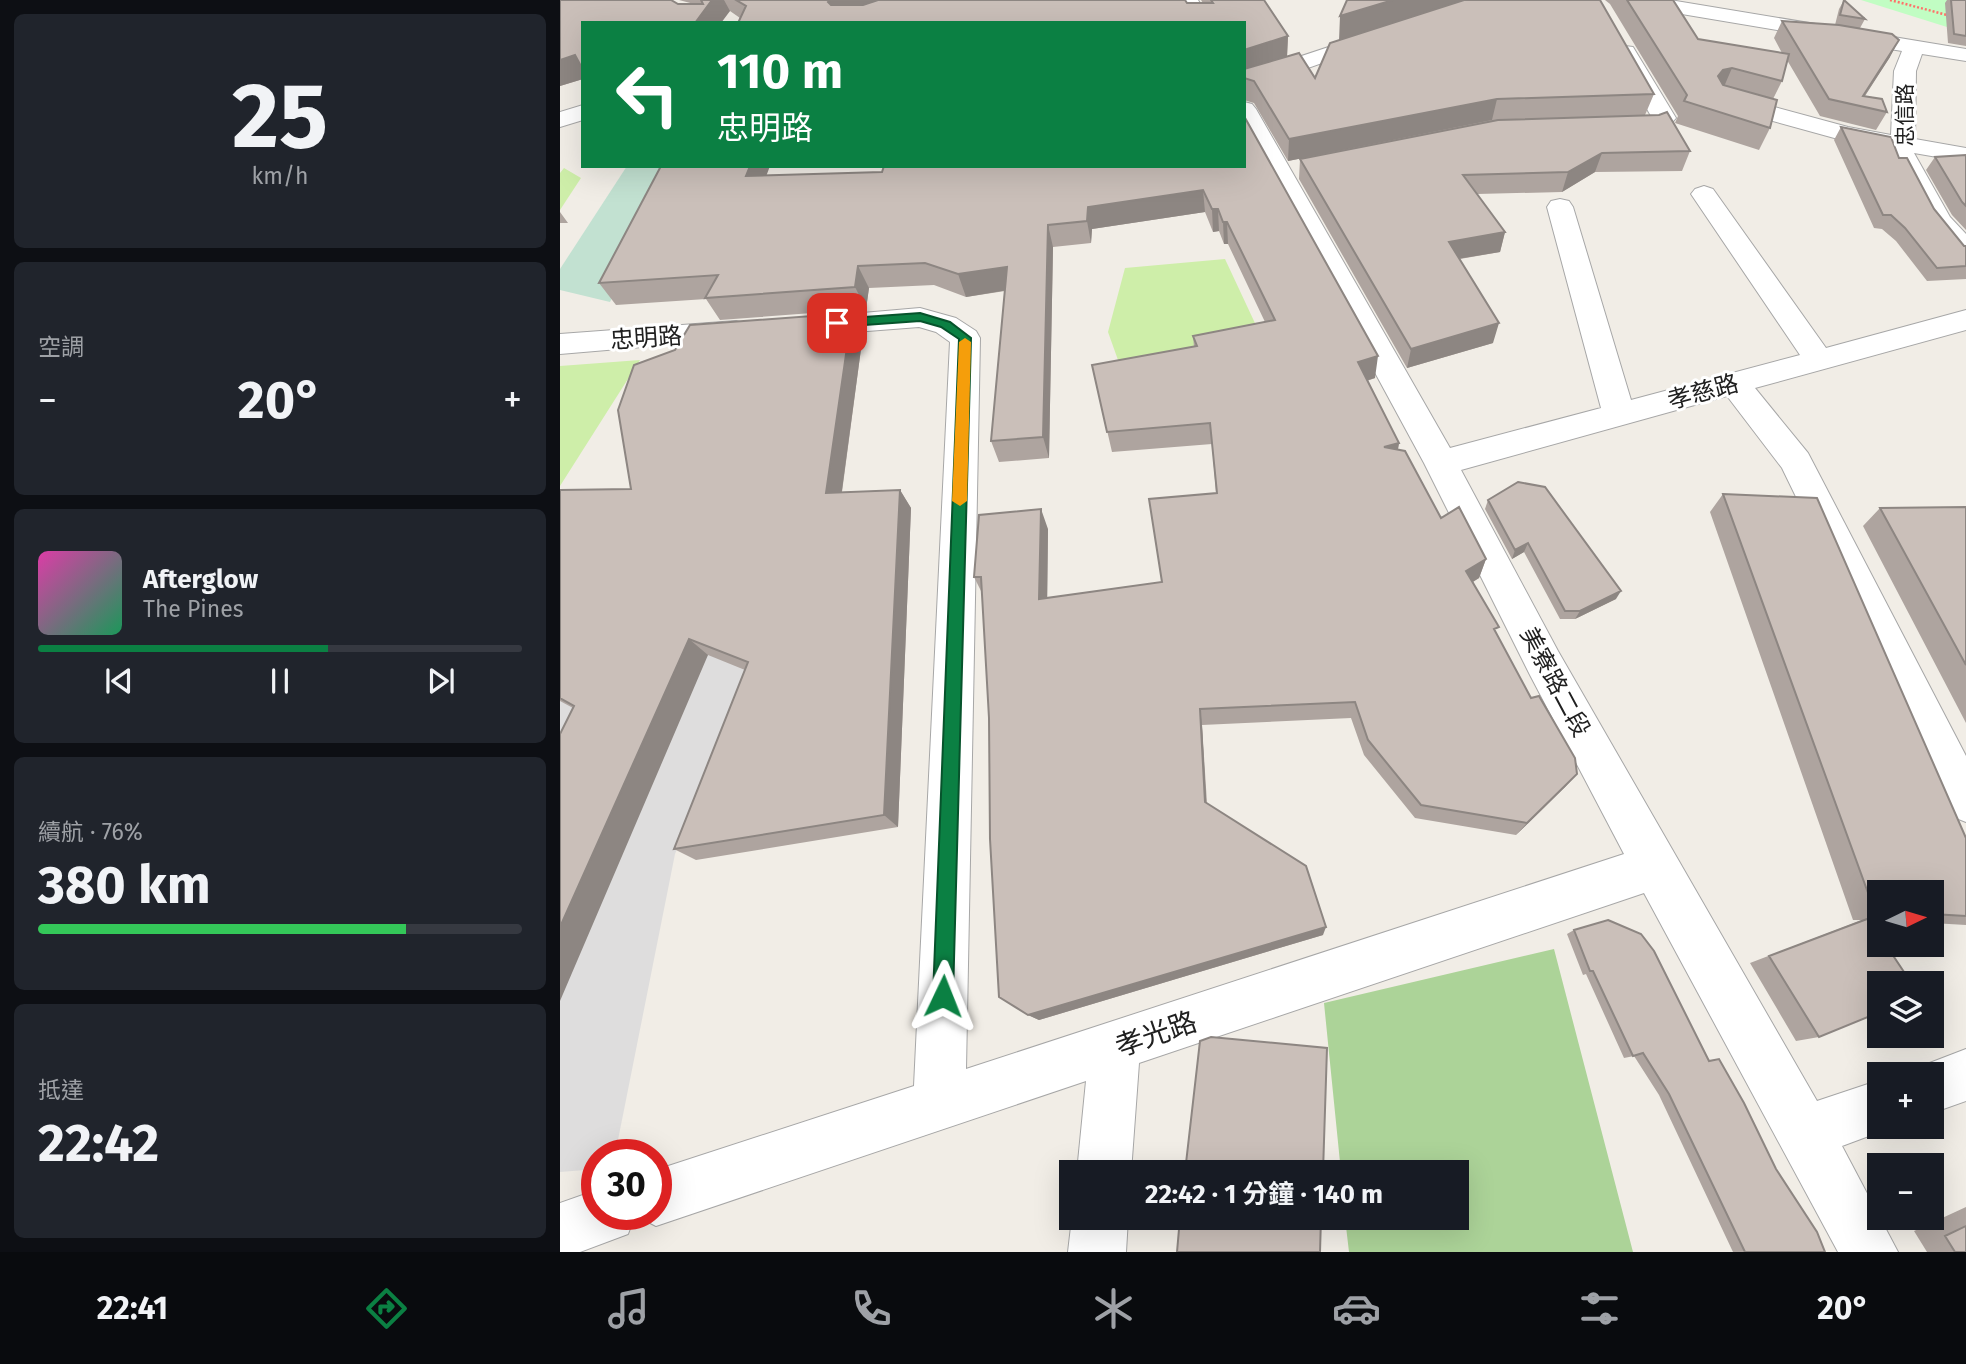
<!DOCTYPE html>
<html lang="zh-TW">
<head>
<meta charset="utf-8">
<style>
	:root { --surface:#171b24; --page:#20242c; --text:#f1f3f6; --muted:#9ea1a6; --line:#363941; --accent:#0b8043 }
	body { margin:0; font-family:"Fira Sans","Noto Sans TC",sans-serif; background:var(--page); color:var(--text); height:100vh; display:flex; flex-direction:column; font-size:26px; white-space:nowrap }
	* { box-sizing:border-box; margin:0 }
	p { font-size:23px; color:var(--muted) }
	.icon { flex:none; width:38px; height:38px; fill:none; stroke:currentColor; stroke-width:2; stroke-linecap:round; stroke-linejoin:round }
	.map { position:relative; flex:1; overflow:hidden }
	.details { display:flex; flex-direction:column; gap:14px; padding:14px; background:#0d0f14; width:560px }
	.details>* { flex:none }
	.hud { position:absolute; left:21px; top:21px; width:665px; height:147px; border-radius:0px; box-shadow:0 7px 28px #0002; background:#0b8043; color:#fff; overflow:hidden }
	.needle { width:46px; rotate:85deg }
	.tools { position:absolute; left:1307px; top:880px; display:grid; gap:14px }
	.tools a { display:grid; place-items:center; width:77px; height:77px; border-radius:0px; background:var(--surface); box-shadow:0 7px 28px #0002; font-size:35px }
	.speed { position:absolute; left:21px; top:1139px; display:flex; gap:14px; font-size:35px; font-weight:700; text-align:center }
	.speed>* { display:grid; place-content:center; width:91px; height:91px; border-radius:50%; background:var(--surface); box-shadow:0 7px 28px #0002; line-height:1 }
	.speed .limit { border:10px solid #d22; background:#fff; color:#111 }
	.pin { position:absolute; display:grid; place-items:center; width:60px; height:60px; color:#fff; margin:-30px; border-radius:14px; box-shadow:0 4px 10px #0006 }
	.me { position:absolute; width:77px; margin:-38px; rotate:2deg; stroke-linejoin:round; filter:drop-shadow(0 0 5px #0008) }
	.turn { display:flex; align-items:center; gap:24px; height:147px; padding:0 21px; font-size:32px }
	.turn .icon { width:91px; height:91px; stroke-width:2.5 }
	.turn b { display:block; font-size:49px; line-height:60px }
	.big { font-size:52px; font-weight:700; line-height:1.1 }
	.details .tile { flex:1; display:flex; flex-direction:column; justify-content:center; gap:10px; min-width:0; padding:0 24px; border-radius:10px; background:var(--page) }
	.details .dial { align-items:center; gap:0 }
	.dial b { font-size:91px; line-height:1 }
	.song { display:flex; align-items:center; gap:21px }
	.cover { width:84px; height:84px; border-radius:10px; background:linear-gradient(135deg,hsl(320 70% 55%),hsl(150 70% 35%)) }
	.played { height:7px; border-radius:4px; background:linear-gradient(90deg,var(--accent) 60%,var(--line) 60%) }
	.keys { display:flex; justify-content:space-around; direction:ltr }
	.heat { display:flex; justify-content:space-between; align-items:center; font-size:38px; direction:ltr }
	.charge { height:10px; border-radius:5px; background:linear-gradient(90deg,#34c759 76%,var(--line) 0) }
	.trip { position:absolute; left:499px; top:1160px; width:410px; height:70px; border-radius:0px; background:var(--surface); box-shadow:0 7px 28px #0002; font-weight:700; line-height:70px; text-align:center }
	.tab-bar { display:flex; height:112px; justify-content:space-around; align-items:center; background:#090b0e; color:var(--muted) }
	.tab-bar .icon { width:49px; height:49px }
	.tab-bar .selected { color:var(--accent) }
	.tab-bar b { font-size:32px; color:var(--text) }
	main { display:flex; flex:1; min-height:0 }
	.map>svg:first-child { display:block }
	.residential { fill:#dedddd }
	.grass { fill:#ceeea9 }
	.forest { fill:#acd398 }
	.wetland { fill:#c2e1d1 }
	.park { fill:#c1fdc3 }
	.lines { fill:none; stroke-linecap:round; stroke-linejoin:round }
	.minor-casing { stroke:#a7a7a7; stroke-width:2 }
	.path { stroke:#ff7169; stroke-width:2.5; stroke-dasharray:2 2; stroke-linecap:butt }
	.minor { fill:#fff; fill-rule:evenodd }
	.wall { fill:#aea49f }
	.shaded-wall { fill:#8d8682 }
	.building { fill:#cabfb9; stroke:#8d8682; stroke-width:2 }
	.route { fill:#0b8043; stroke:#07532c; stroke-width:2 }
	.slow { fill:#f59e0b }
	.labels { text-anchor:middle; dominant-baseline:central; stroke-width:6; stroke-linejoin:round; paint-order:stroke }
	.far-street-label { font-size:21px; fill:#202020; stroke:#fff }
	.street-label { font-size:24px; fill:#202020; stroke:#fff }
	.near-street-label { font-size:28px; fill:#202020; stroke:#fff }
</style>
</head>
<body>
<main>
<section class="details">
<div class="tile dial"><b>25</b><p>km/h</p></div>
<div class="tile"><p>空調</p>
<div class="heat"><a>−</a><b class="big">20°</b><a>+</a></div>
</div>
<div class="tile">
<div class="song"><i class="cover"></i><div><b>Afterglow</b><p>The Pines</p></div></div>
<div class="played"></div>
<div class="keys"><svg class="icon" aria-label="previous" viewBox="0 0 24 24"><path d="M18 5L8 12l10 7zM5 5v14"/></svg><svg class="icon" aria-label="pause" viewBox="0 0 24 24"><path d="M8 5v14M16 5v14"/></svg><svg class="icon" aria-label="next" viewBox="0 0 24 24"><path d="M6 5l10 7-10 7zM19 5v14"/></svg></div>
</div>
<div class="tile"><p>續航 · 76%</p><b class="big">380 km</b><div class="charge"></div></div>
<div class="tile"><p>抵達</p><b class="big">22:42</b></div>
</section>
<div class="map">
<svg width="1406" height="1252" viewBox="0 0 1406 1252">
	<rect width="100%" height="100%" fill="#f1ede6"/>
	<path class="residential" d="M 0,538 L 242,546 L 115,854 L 55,1155 L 37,1155 L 37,1169 L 0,1172 Z"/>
	<path class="grass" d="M 4,168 L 21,178 L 0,210 L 0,173 Z
		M 665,259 L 701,336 L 563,374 L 548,332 L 565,268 Z
		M 80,360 L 0,486 L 0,366 Z"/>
	<path class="forest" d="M 994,949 L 1073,1252 L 789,1252 L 785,1218 L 896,1218 L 896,1172 L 781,1172 L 764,1003 Z"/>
	<path class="wetland" d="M 67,166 L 121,166 L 50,302 L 0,290 L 0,269 Z"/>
	<path class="park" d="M 1301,0 L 1406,0 L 1406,33 Z"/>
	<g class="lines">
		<g class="minor-casing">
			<path id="minor" d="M 618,0 L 638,0 L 651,23 L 631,23 Z
				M 1064,0 L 1110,0 L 1406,49 L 1406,61 L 1362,54 L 1356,71 L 1355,139 L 1406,148 L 1406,162 L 1354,153 L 1390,217 L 1406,234 L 1406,259 L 1396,257 L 1366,220 L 1330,149 L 1278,139 L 1155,105 L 1152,100 L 1155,95 L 1163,93 L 1288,127 L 1331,135 L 1334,71 L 1342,51 L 1074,6 L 1067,4 Z
				M 817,31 L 824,33 L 827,37 L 824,41 L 703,84 L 687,84 L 684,79 L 687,74 Z
				M 1065,46 L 1073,47 L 1116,118 C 1103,136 1067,136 1048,131 L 1044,126 L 1048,121 L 1091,116 L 1054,52 L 1057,47 Z
				M 684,102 L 692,104 L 696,109 L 890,448 L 1041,408 L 987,207 L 991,201 L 1000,199 L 1009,201 L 1013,207 L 1071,400 L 1240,355 L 1131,194 L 1135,189 L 1144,186 L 1153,189 L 1266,348 L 1406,310 L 1406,330 L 1195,388 L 1248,453 L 1406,756 L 1406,822 L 1391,816 L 1222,468 L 1167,396 L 901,470 L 998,651 L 1257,1101 L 1320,1080 L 1320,1127 L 1333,1127 L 1282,1146 L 1338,1252 L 1278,1252 L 1084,893 L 579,1063 L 571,1172 L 517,1172 L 526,1081 L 96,1226 L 75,1215 L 68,1234 L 20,1252 L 0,1252 L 0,1203 L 37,1190 L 37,1214 L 96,1214 L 96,1170 L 354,1086 L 390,342 L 376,332 L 359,327 L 243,336 L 233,333 L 228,326 L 233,319 L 360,308 L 396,318 L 416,331 L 420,338 L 406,1069 L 1064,854 L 970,675 L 864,463 L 684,131 Z
				M 23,105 L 23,120 L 0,127 L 0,112 Z
				M 176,321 L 187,324 L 191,331 L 187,338 L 0,354 L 0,334 Z
				M 1406,1049 L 1406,1101 L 1372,1113 L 1372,1074 L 1351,1074 L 1354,1069 Z
				M 512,1218 L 568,1218 L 566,1252 L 508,1252 Z"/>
		</g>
		<path class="path" d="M 1330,0 L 1391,16"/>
		<use href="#minor" class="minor"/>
	</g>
	<path class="wall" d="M 0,0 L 118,4 L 134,4 L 119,0 L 625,0 L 627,3 L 643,3 L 641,0 L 704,0 L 728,36 L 727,56 L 755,78 L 1094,94 L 1085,115 L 1130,151 L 1122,171 L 1035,172 L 1002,192 L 917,194 L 945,232 L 940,252 L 900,259 L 933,343 L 847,368 L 739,179 L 740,159 L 937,120 L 728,161 L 694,103 L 684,100 L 684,23 L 180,18 L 170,11 L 23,79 L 0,86 Z
		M 1045,0 L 1067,0 L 1138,39 L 1222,53 L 1214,38 L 1222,21 L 1275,25 L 1279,9 L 1284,0 L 1305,19 L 1300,28 L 1330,57 L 1305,96 L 1327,112 L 1316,130 L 1260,116 L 1227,60 L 1222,81 L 1213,99 L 1210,128 L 1199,150 L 1115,123 L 1118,116 L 1050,4 Z
		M 1387,0 L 1406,0 L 1406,46 L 1388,43 L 1385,3 Z
		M 1281,127 L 1339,158 L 1374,209 L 1404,246 L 1406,246 L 1406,279 L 1367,281 L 1336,241 L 1322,229 L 1314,228 L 1274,140 Z
		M 1406,155 L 1406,230 L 1392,215 L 1366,170 L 1375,157 Z
		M 684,166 L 815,378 L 807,381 L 839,443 L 838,450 L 881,518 L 926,559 L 919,578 L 913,582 L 936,633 L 971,698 L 1017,774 L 1005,787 L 956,835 L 855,818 L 804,755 L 791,718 L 642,725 L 647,803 L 763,935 L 479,1020 L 468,1015 L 429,718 L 422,593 L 414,577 L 488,529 L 487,598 L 602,582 L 656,493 L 652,444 L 552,452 L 532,365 L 634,347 L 633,336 L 705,322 L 668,244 L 664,244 L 659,231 L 653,232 L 645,212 L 532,229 L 531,243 L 493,247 L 489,458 L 439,462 L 431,441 L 445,291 L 406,297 L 374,285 L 309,288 L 306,309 L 160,320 L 146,299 L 56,305 L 39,283 L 207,175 Z
		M 0,212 L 8,223 L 0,223 Z
		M 292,313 L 303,334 L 282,492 L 340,490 L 351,508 L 338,827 L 136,860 L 114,849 L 185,670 L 148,655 L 13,708 L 0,701 L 0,490 L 71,489 Z
		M 1163,494 L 1406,838 L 1406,925 L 1372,923 L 1372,892 L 1320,892 L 1320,921 L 1309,921 L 1259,1037 L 1236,1041 L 1190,963 L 1302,920 L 1293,920 L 1150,512 Z
		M 928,500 L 1056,599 L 1015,619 L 1000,619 L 964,552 L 952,559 L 925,509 Z
		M 1406,507 L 1406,723 L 1303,526 L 1320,508 Z
		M 1014,930 L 1149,1061 L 1216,1169 L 1265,1252 L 1173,1252 L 1099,1095 L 1074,1056 L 1064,1058 L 1026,974 L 1023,975 L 1007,934 Z
		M 1406,1207 L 1406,1252 L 1367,1252 L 1354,1231 Z"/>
	<path class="shaded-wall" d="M 152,0 L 164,0 L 170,11 L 161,23 L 135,23 Z
		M 270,0 L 331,0 L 281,17 L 268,2 Z
		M 833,0 L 907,0 L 779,41 L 780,16 Z
		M 728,36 L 727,57 L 684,72 L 684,50 Z
		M 1339,40 L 1330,57 L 1298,106 Z
		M 15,55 L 23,67 L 23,79 L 0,86 L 0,60 Z
		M 1172,68 L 1163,89 L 1158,76 L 1163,70 Z
		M 937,99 L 932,120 L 728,161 L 729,139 Z
		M 1042,153 L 1035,172 L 1002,192 L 1008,172 Z
		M 190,166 L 210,166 L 198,198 L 186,176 Z
		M 643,190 L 645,212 L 532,229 L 531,243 L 527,221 L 528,207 Z
		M 652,209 L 658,209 L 659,231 L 653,232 Z
		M 663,222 L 667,222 L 668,244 L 664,244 Z
		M 488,225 L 493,247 L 489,458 L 483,437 Z
		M 945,232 L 940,252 L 885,261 L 889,242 Z
		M 298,266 L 309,288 L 306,309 L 295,287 Z
		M 447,267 L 454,289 L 406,297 L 398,274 Z
		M 292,313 L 303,334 L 279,512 L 266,493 Z
		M 939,323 L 933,343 L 847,368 L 851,349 Z
		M 818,356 L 815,378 L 795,384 L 798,362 Z
		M 839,443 L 835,464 L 824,447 Z
		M 340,490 L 351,508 L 338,827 L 324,815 Z
		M 481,509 L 488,529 L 487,617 L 479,599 Z
		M 968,543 L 964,552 L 952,559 L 955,550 Z
		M 926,559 L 919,578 L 899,590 L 906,571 Z
		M 1061,591 L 1056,599 L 1015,619 L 1020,611 Z
		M 129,639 L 148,655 L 0,1001 L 0,927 Z
		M 640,709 L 642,725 L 647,815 L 645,802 Z
		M 1017,774 L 1005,787 L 956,835 L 967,823 Z
		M 766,927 L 763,935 L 479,1020 L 468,1015 Z"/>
	<path class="building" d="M 0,0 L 111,0 L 118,4 L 143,4 L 141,0 L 152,0 L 135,23 L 23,23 L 22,68 L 15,55 L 0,60 Z
		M 176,0 L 270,0 L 268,2 L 271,5 L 303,5 L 318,0 L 625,0 L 627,3 L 653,3 L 651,0 L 704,0 L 728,36 L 684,50 L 684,23 L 178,23 L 186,6 Z
		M 787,0 L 833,0 L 780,16 Z
		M 904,0 L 1040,0 L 1094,94 L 937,99 L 729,139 L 694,81 L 684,78 L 684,69 L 739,53 L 755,78 L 770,43 Z
		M 1067,0 L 1113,0 L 1138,39 L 1229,54 L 1222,81 L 1172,68 L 1163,70 L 1158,76 L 1163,85 L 1217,100 L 1210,128 L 1124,101 L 1127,95 Z
		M 1284,0 L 1305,19 L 1280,15 Z
		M 1391,0 L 1406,0 L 1406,36 L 1394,34 Z
		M 1222,21 L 1279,25 L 1332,34 L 1339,40 L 1303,96 L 1322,99 L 1327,112 L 1269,99 Z
		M 1107,112 L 1130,151 L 1042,153 L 1008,172 L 903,175 L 945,232 L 889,242 L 939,323 L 851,349 L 740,159 L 938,120 L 1099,115 Z
		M 684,116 L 818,356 L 798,362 L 839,443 L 824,447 L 845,451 L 881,518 L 899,507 L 926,559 L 906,571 L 939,627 L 934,629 L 971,698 L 979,696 L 1015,758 L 1017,774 L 967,823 L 861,805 L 808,740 L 795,702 L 640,709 L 645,802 L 746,866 L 766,927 L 468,1015 L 439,997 L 430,839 L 429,718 L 421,577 L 414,577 L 419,515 L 481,509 L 479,599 L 602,582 L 589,499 L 657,493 L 650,423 L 547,432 L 532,365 L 637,346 L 633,336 L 715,320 L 667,222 L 663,222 L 658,209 L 652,209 L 643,190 L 528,207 L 527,221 L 488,225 L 483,437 L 431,441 L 447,267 L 398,274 L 365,263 L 298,266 L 295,287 L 145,298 L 158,275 L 39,283 L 101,166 L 190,166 L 186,176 L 322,172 L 324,166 L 684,166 Z
		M 1281,127 L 1331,137 L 1339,158 L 1347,158 L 1374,209 L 1404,246 L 1406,246 L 1406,266 L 1377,268 L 1345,228 L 1331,215 L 1323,215 Z
		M 1406,155 L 1406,206 L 1402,202 L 1375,157 Z
		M 292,313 L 266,493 L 340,490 L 324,815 L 114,849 L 188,662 L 129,639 L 0,927 L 0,734 L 14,706 L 0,698 L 0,490 L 71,489 L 58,410 L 74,365 L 115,350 L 130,325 Z
		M 958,482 L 985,487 L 1061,591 L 1020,611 L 1005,611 L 968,543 L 955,550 L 928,500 Z
		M 1163,494 L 1257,498 L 1406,838 L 1406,916 L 1372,914 L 1372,892 L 1320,892 L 1320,912 L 1315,912 Z
		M 1406,507 L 1406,665 L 1320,508 Z
		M 1307,919 L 1320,936 L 1320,945 L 1326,945 L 1352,984 L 1320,984 L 1320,1012 L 1259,1037 L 1209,956 Z
		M 1048,920 L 1081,934 L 1094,951 L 1149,1061 L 1159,1059 L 1184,1103 L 1216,1169 L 1257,1232 L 1265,1252 L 1185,1252 L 1109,1094 L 1083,1053 L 1073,1056 L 1033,971 L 1030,971 L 1014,930 Z
		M 651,1037 L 767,1048 L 763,1172 L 625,1172 L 640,1041 Z
		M 620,1218 L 761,1218 L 760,1252 L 617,1252 Z
		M 1406,1226 L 1406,1252 L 1395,1252 L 1385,1236 Z"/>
	<path class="route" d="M 360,313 L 390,322 L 411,338 L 393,996 L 390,1004 L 383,1007 L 376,1004 L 373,996 L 399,339 L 381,327 L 360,321 L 277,327 L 271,323 L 277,319 Z"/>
	<path class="slow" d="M 405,338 L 411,342 L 407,501 L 400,506 L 392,501 L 399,342 Z"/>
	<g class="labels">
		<g class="far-street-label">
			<text transform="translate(1345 115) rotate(-90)">忠信路</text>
		</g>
		<g class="street-label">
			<text transform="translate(86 338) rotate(-4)">忠明路</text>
			<text transform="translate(1143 392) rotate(-15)">孝慈路</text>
			<text transform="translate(995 682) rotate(62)">美寮路二段</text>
		</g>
		<g class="near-street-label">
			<text transform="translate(596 1034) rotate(-19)">孝光路</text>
		</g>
	</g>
</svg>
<div class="tools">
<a><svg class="needle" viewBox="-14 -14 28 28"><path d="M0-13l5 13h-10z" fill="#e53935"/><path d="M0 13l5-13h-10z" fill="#9ea1a6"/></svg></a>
<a><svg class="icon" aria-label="layers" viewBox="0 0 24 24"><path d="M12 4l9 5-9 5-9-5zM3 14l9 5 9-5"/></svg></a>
<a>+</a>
<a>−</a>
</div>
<div class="speed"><div class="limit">30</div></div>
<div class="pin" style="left:277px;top:323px;background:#d93025"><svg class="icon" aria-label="arrive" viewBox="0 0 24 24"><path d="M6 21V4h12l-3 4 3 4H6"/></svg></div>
<svg class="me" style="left:383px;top:996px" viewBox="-20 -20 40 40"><path d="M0-17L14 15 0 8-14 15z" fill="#0b8043" stroke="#fff" stroke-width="4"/></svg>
<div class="trip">22:42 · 1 分鐘 · 140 m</div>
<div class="hud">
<div class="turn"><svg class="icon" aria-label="left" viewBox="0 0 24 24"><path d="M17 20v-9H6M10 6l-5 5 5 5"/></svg><div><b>110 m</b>忠明路</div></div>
</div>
</div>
</main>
<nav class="tab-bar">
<b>22:41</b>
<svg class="icon selected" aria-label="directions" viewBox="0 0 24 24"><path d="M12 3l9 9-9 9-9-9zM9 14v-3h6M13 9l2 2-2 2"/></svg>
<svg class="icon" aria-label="music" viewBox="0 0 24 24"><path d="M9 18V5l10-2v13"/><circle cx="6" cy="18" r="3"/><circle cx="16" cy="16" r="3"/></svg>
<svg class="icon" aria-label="phone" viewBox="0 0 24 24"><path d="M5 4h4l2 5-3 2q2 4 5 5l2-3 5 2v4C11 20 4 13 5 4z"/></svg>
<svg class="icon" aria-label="climate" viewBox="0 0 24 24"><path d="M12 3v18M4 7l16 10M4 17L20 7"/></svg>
<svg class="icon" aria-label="car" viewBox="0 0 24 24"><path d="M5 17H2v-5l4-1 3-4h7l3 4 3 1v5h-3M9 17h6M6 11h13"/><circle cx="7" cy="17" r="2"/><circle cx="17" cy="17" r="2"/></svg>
<svg class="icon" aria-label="filters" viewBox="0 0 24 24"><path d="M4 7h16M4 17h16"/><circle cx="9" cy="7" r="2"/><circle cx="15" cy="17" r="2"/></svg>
<b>20°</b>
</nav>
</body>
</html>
